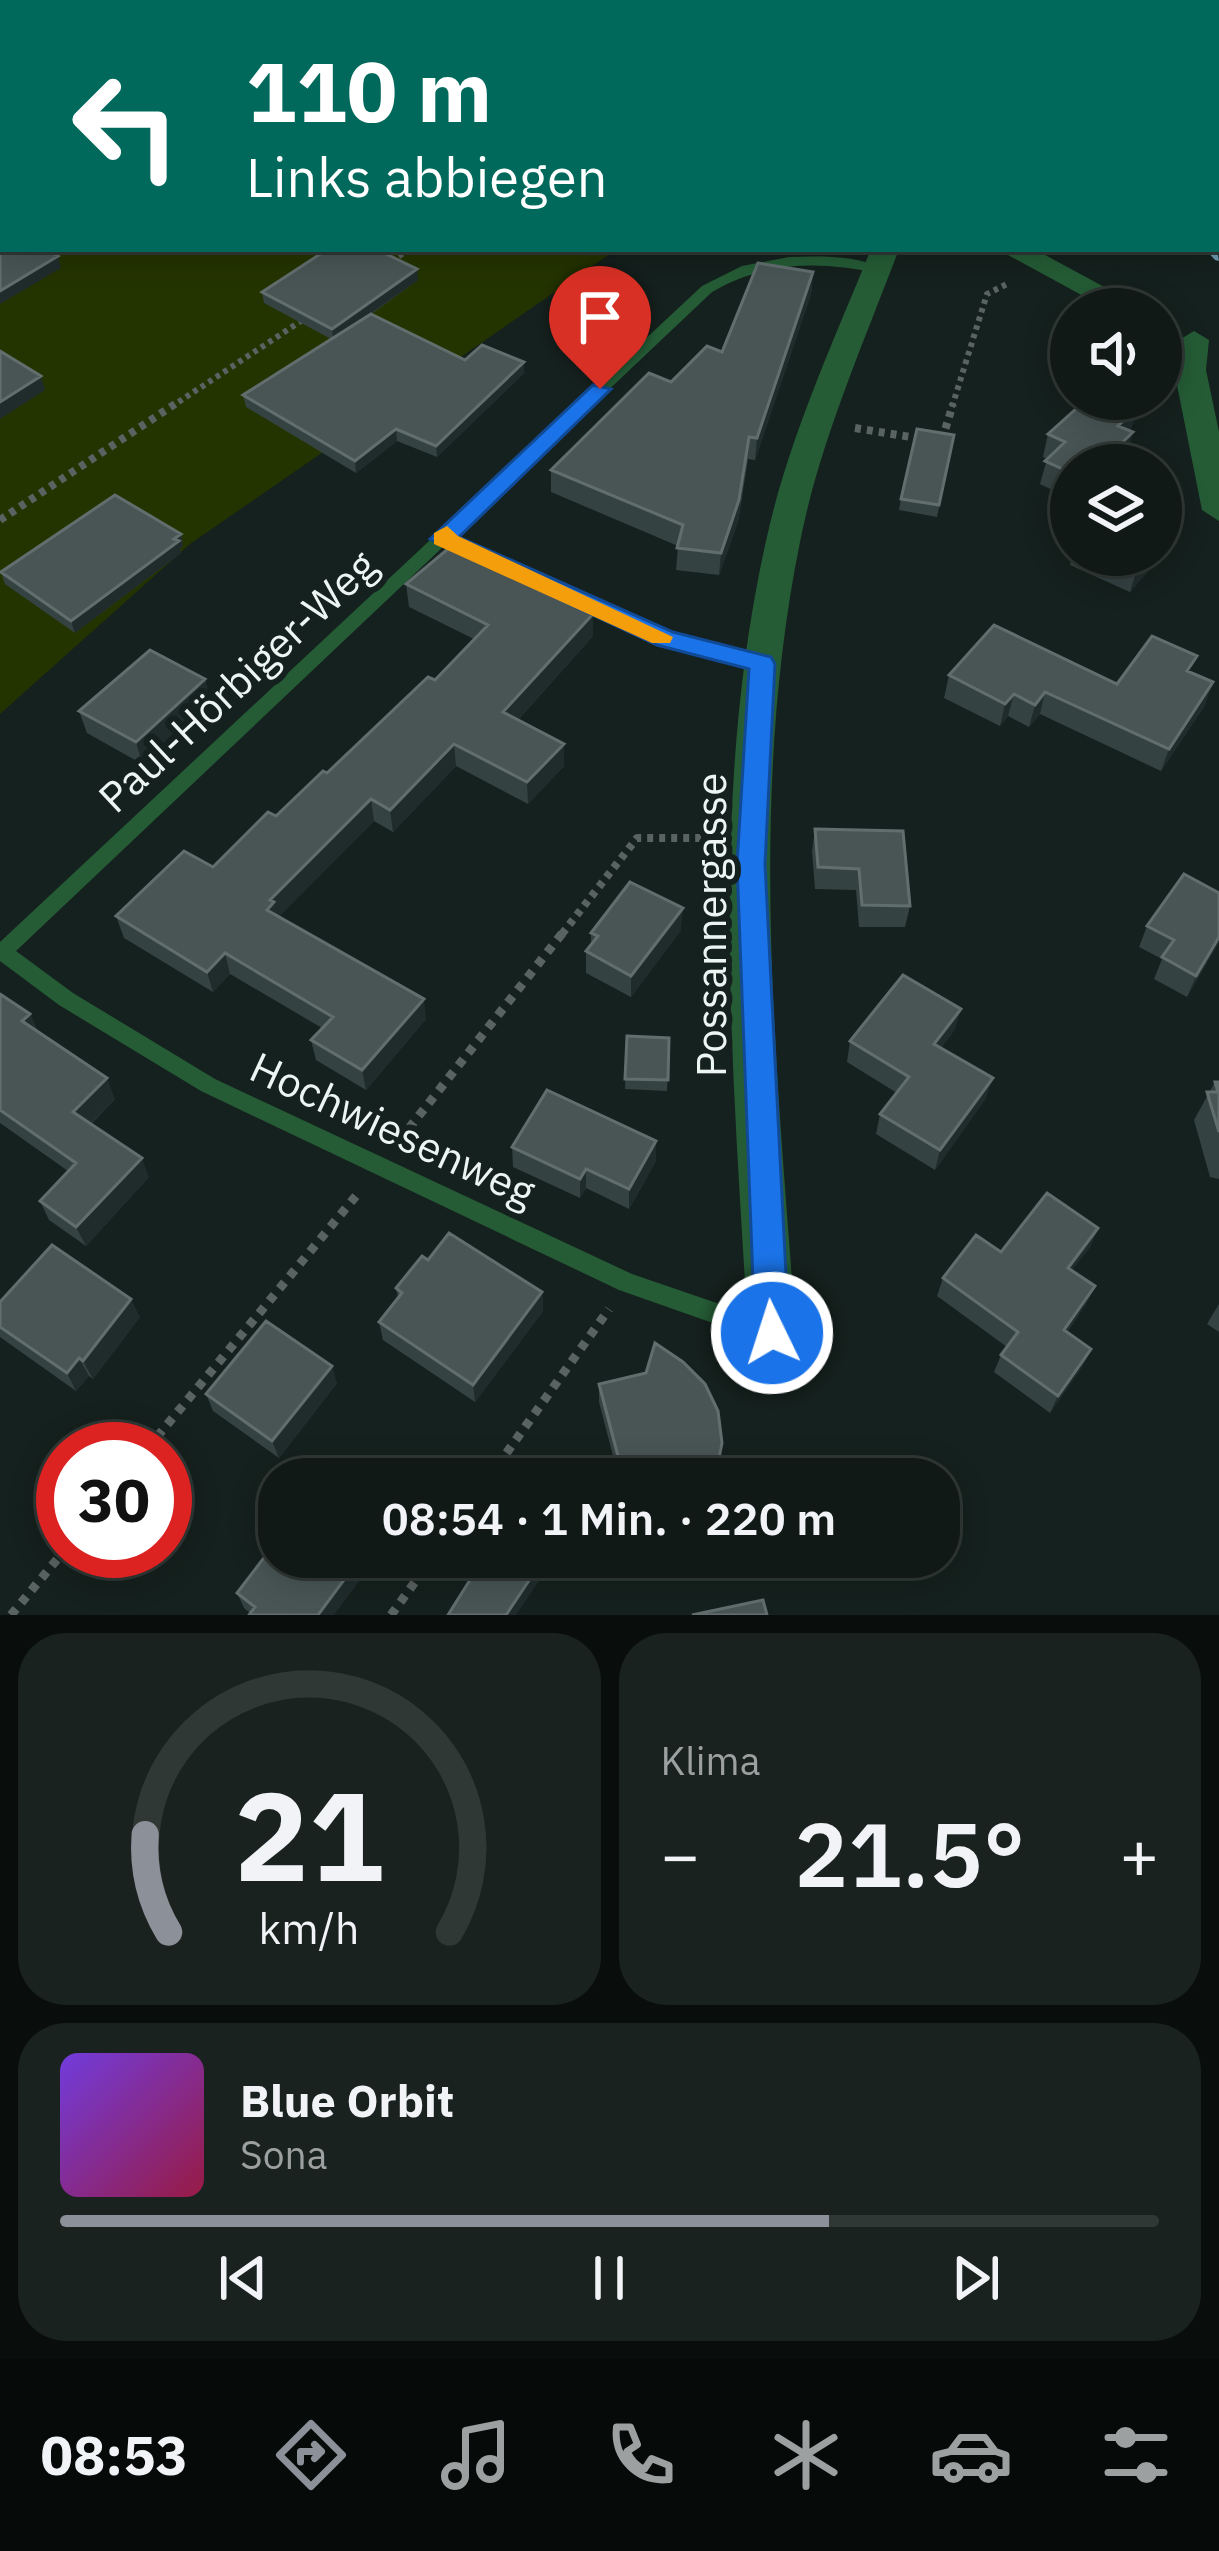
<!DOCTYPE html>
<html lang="de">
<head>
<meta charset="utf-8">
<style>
	:root { --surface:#101916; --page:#19221f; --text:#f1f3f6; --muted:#9ca0a1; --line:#303835; --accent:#8c9099 }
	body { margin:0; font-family:"IBM Plex Sans",sans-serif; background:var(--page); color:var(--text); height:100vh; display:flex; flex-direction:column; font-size:45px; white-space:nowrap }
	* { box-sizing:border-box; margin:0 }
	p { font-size:39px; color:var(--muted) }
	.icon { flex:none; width:66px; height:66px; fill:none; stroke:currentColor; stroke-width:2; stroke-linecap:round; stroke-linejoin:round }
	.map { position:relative; height:1615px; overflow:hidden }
	.details { display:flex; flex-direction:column; gap:18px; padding:18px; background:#090e0c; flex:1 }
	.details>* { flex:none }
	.banner { position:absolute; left:0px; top:0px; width:1221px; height:252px; box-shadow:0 6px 30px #0003,0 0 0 3px var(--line); background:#00695c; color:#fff; overflow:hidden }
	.fabs { position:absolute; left:1050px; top:288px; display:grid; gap:24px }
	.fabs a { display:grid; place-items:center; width:132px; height:132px; border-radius:50%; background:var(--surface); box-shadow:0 6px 30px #0003,0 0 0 3px var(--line); font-size:60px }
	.speed { position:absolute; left:36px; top:1422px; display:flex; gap:24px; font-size:60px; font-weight:700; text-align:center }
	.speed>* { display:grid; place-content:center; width:156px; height:156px; border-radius:50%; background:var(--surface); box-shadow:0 6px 30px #0003,0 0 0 3px var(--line); line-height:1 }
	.speed .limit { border:18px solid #d22; background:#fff; color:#111 }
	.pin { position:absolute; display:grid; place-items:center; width:102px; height:102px; color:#fff; margin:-123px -51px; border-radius:50% 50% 50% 0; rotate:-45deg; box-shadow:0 0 12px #0007 }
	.pin .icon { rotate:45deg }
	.me { position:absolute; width:132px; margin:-66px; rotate:356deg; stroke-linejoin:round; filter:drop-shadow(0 0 9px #0008) }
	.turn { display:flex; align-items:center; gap:42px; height:252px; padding:0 48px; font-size:54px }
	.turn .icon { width:156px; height:156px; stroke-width:2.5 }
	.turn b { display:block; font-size:84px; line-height:102px }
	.big { font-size:90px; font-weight:600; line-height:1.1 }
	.details .widget { flex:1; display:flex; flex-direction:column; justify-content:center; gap:18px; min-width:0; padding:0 42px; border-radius:48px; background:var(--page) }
	.details .dial { align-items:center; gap:0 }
	.dial svg { height:312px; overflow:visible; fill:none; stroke:var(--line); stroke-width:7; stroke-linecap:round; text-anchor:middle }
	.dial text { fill:var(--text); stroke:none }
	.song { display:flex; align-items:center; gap:36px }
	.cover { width:144px; height:144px; border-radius:18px; background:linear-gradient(135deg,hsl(260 70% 55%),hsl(340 70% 35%)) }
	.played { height:12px; border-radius:6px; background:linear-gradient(90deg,var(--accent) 70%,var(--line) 70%) }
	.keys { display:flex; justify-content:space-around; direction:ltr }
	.heat { display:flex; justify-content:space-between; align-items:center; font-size:66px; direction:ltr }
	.details .tiles { flex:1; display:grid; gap:18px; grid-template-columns:1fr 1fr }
	.widget:last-child { grid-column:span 2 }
	.trip { position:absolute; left:258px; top:1458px; width:702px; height:120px; border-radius:48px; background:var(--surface); box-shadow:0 6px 30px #0003,0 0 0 3px var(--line); font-weight:600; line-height:120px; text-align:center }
	.dock { display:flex; height:192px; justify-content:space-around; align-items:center; background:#060a09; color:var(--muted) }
	.dock .icon { width:84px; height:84px }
	.dock .selected { color:var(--accent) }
	.dock b { font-size:54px; color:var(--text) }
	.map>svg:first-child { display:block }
	.green { fill:#243400 }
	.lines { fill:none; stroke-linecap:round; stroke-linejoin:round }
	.stream { fill:#6997aa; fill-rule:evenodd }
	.path-far2 { stroke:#596361; stroke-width:6; stroke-dasharray:4.5 4.5; stroke-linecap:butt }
	.path-far1 { stroke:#596361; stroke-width:8; stroke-dasharray:6 6; stroke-linecap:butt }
	.path { stroke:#596361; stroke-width:9; stroke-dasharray:8 8; stroke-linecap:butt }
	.lane { fill:#255c36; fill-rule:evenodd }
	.street { fill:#255c36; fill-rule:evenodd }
	.wall { fill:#354242 }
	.shaded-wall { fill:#202c2c }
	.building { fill:#495555; stroke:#626e6e; stroke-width:3 }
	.route { fill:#1a73e8; stroke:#114b97; stroke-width:3 }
	.slow { fill:#f59e0b }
	.labels { text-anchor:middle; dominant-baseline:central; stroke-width:12; stroke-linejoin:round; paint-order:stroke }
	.street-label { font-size:42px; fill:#edf5f3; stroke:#15211e }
</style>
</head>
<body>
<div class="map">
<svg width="1219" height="1615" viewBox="0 0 1219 1615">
	<rect width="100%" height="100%" fill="#15211e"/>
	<path class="green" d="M 0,0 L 575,3 L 3,3 L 3,249 L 617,249 L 190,544 L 0,714 Z
		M 626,0 L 1219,0 L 1219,220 L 1218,3 Z"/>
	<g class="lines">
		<path class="stream" d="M 608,0 L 620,0 L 624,3 L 612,3 Z
			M 1205,249 L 1217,249 L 1219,261 L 1215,260 Z"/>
		<path class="path-far2" d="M 456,3 L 461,0
			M 391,261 L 410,249
			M 171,407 L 304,319
			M 952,407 L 987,294 L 1009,283"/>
		<path class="path-far1" d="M 855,428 L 923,439
			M 942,440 L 953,404
			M 0,520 L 175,404
			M 562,934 L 637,838 L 711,838"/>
		<path class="path" d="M 399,1141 L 564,931
			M 147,1449 L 360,1191
			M 488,1479 L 609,1309
			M 11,1615 L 64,1551
			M 391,1615 L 433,1557"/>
		<path class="lane" d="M 789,257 C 820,256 857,255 884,269 L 877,273 C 818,261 765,261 712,292 L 453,537 L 671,634 L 768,660 L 770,664 L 768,668 L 762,670 L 660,643 L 444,546 L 16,951 L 73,993 L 215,1079 L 632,1274 L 775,1323 L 778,1331 L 775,1339 L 767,1342 L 619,1290 L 201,1091 L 59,1005 L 0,961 L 0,942 L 702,286 L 742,266 Z"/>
		<path class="street" d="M 577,0 L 604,0 L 606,3 L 579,3 Z
			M 871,249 L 899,249 C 863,345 820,441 800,542 C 747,803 777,1070 796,1333 L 789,1349 L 772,1356 L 755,1349 L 748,1333 C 733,1070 708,801 766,541 C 788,440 832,345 871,249 Z
			M 997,249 L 1034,249 L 1145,309 L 1107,309 Z
			M 1194,331 L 1209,340 L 1206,370 L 1219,432 L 1219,521 L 1202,510 L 1174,370 L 1179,340 Z"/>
	</g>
	<path class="wall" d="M 813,272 L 811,294 L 755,460 L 748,459 L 738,522 L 719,575 L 676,570 L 678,546 L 551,492 L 551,470 L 671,382 L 722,352 Z
		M 418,280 L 370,315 L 465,360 L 524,362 L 524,373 L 437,457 L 397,441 L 356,473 L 246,407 L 243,395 L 331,339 L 264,303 L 262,292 Z
		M 1138,407 L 1130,431 L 1127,455 L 1071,465 L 1071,499 L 1040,484 L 1047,459 L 1043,457 L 1048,434 Z
		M 954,435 L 937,517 L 899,510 L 901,499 Z
		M 181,534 L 183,546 L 180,548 L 181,553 L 75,633 L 5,584 L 1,572 Z
		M 1073,555 L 1158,555 L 1157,560 L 1130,592 L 1070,565 Z
		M 406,584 L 593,614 L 593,636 L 518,720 L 564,766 L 528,804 L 456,766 L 393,832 L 374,821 L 279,916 L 426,1019 L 366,1090 L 316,1060 L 311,1040 L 322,1028 L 230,974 L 213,992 L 124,938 L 116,916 L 213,867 L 327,773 L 435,680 L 474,639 L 409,607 Z
		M 1191,673 L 1205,705 L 1161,771 L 1040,714 L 1029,727 L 1008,716 L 1000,726 L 944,698 L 949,675 L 1117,684 Z
		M 205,679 L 210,702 L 142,764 L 87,733 L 79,711 Z
		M 815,829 L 910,906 L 905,927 L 859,927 L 856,890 L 815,889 L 812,851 Z
		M 1147,926 L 1219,942 L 1187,997 L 1154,979 L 1162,959 L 1139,947 Z
		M 681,930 L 631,997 L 586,973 L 586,951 L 591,944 L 591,933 Z
		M 0,994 L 30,1014 L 38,1032 L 115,1099 L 91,1124 L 149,1177 L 86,1246 L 49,1220 L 40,1201 L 68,1171 L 0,1123 Z
		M 955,1029 L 941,1048 L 986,1098 L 935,1170 L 876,1134 L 880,1114 L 897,1093 L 847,1062 L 850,1041 Z
		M 627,1036 L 669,1038 L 667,1091 L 625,1089 Z
		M 1215,1082 L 1219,1082 L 1219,1179 L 1210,1177 L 1194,1120 Z
		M 512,1147 L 656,1161 L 629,1209 L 586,1188 L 580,1198 L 513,1167 Z
		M 1098,1228 L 1090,1247 L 1072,1270 L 1095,1286 L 1086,1304 L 1067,1332 L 1091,1349 L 1082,1367 L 1050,1413 L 994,1372 L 1001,1355 L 1007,1347 L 937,1296 L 943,1278 L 1001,1252 Z
		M 428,1260 L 542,1292 L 543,1311 L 475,1402 L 383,1340 L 379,1322 L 398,1298 L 396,1288 Z
		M 0,1302 L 140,1317 L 93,1379 L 89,1376 L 76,1391 L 0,1337 Z
		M 1219,1304 L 1219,1332 L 1207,1324 Z
		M 337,1383 L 279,1458 L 213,1411 L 206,1394 Z
		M 599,1384 L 722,1443 L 716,1479 L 619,1479 L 599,1402 Z
		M 457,1559 L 544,1574 L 471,1580 L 459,1571 Z
		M 355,1565 L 360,1580 L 250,1613 L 244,1608 L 237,1593 Z"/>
	<path class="shaded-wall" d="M 298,0 L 327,0 L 321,3 L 292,3 Z
		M 58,256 L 61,268 L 0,304 L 0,291 Z
		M 417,269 L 418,280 L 333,340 L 332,329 Z
		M 813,272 L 811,294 L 755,460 L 757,438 Z
		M 524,362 L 524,373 L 437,457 L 436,446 Z
		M 41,376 L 45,390 L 0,419 L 0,402 Z
		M 1138,407 L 1131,430 L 1112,448 L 1118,426 Z
		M 396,429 L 397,441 L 356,473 L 355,461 Z
		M 1133,432 L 1127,455 L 1117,465 L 1099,465 Z
		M 749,437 L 738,522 L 719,575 L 721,553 Z
		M 181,534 L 183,546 L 180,548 L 181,553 L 75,633 L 71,621 Z
		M 1149,555 L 1158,555 L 1157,560 L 1130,592 L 1137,569 Z
		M 593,614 L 593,636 L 505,734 L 503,712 Z
		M 205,679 L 210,702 L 142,764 L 136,742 Z
		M 1213,682 L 1205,705 L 1161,771 L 1169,749 Z
		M 1045,692 L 1040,714 L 1029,727 L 1035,705 Z
		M 1014,694 L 1008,716 L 1000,726 L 1005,704 Z
		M 454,744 L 456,766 L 393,832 L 390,810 Z
		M 564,744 L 564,766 L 528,804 L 527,782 Z
		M 371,799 L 374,821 L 278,918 L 267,910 L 270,900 Z
		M 683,908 L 681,930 L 631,997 L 631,976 Z
		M 1219,937 L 1219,942 L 1187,997 L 1196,976 Z
		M 225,953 L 230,974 L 213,992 L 207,972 Z
		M 424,999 L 426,1019 L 366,1090 L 362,1070 Z
		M 961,1009 L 955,1029 L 929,1065 L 934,1044 Z
		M 30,1014 L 39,1035 L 22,1021 Z
		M 107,1078 L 115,1099 L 82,1132 L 73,1112 Z
		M 993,1078 L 986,1098 L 935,1170 L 940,1150 Z
		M 656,1141 L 656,1161 L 629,1209 L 629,1189 Z
		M 142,1158 L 149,1177 L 86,1246 L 76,1227 Z
		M 586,1169 L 586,1188 L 580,1198 L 580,1179 Z
		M 1098,1228 L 1090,1247 L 1060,1286 L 1068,1268 Z
		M 1095,1286 L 1086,1304 L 1055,1348 L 1064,1330 Z
		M 542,1292 L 543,1311 L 475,1402 L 473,1385 Z
		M 131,1299 L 140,1317 L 93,1379 L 83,1361 Z
		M 1091,1349 L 1082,1367 L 1050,1413 L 1058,1396 Z
		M 79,1358 L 89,1376 L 76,1391 L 67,1373 Z
		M 332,1366 L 337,1383 L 279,1458 L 272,1441 Z
		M 542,1561 L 544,1574 L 516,1615 L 506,1615 Z
		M 355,1565 L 360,1580 L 334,1615 L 318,1615 Z"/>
	<path class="building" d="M 209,0 L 298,0 L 292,3 L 203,3 Z
		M 3,59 L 3,149 L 0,150 L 0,60 Z
		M 0,224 L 3,226 L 3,249 L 45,249 L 58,256 L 0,291 Z
		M 328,249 L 376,249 L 417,269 L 332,329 L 262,292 Z
		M 758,263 L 813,272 L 757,438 L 749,437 L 739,500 L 721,553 L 677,548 L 683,525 L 551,470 L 649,373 L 671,382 L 707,346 L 722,352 Z
		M 371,314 L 465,360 L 482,345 L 524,362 L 436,446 L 396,429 L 355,461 L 243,395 Z
		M 0,351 L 41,376 L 0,402 Z
		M 1087,399 L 1120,399 L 1138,407 L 1118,426 L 1133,432 L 1099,465 L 1071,465 L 1071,473 L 1045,461 L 1065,442 L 1048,434 Z
		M 917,429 L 954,435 L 939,505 L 901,499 Z
		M 115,495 L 181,534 L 174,539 L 179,541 L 71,621 L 1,572 Z
		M 449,548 L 593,614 L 503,712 L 564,744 L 527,782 L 454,744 L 390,810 L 371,799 L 270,900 L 274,902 L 267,910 L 424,999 L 362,1070 L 311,1040 L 333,1017 L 225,953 L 207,972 L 116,916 L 184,851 L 213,867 L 268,812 L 276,816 L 323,771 L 327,773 L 428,677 L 435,680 L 488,625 L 406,584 Z
		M 1105,555 L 1149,555 L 1137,569 Z
		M 994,625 L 1117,684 L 1152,636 L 1197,656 L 1187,671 L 1213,682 L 1169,749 L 1045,692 L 1035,705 L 1014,694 L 1005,704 L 949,675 Z
		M 150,650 L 205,679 L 136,742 L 79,711 Z
		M 815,829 L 903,831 L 910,906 L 862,905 L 859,869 L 818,867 Z
		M 1184,874 L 1219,893 L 1219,937 L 1196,976 L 1162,957 L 1174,940 L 1147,926 Z
		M 630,882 L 683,908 L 631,976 L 586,951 L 598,936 L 591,933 Z
		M 903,975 L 961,1009 L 934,1044 L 993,1078 L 940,1150 L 880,1114 L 909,1077 L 850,1041 Z
		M 0,994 L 30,1014 L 22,1021 L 107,1078 L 73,1112 L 142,1158 L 76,1227 L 40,1201 L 76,1163 L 0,1110 Z
		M 627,1036 L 669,1038 L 668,1080 L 625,1079 Z
		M 1215,1082 L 1219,1082 L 1219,1132 L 1207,1092 L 1218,1092 Z
		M 547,1090 L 656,1141 L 629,1189 L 586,1169 L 580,1179 L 512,1147 Z
		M 1047,1193 L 1098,1228 L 1068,1268 L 1095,1286 L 1064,1330 L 1091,1349 L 1058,1396 L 1001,1355 L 1018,1332 L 943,1278 L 976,1235 L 1001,1252 Z
		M 449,1233 L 542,1292 L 473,1385 L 379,1322 L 402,1293 L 396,1288 L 422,1256 L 428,1260 Z
		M 52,1245 L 131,1299 L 83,1361 L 79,1358 L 67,1373 L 0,1327 L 0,1302 Z
		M 266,1321 L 332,1366 L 272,1441 L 206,1394 Z
		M 655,1343 L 683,1362 L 705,1384 L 718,1411 L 722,1443 L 715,1479 L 624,1479 L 599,1384 L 646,1373 Z
		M 279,1538 L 279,1557 L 344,1557 L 355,1565 L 318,1615 L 249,1615 L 255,1607 L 237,1593 Z
		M 458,1557 L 536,1557 L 542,1561 L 506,1615 L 448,1615 L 475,1572 L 457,1559 Z
		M 763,1600 L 767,1615 L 692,1615 Z"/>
	<path class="route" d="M 593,385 L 611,389 L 459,537 L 673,632 L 771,657 L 775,664 L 765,864 L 789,1333 L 784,1344 L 772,1349 L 760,1344 L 755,1333 L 737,864 L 749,669 L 657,645 L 430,539 Z"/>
	<path class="slow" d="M 447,526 L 458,536 L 673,637 L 670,643 L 652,643 L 434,544 L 434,533 Z"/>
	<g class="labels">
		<g class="street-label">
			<text transform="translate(237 681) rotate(-43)">Paul-Hörbiger-Weg</text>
			<text transform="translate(710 925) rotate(-90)">Possannergasse</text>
			<text transform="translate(393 1129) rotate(25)">Hochwiesenweg</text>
		</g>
	</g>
</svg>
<div class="fabs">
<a><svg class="icon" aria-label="sound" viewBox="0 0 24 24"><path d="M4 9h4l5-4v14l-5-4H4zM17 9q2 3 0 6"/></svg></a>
<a><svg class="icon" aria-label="layers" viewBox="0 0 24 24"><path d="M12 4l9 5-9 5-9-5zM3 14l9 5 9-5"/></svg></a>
</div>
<div class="speed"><div class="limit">30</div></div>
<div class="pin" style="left:600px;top:389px;background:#d93025"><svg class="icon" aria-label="arrive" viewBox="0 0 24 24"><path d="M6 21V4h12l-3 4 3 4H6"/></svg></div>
<svg class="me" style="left:772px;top:1333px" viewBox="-20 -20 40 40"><circle r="17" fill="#1a73e8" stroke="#fff" stroke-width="3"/><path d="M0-11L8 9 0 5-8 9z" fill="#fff"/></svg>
<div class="trip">08:54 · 1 Min. · 220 m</div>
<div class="banner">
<div class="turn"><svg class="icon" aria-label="left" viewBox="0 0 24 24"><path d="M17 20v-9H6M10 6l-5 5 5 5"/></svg><div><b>110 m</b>Links abbiegen</div></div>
</div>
</div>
<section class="details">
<div class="tiles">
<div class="widget dial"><svg viewBox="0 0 100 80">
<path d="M14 69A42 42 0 1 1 86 69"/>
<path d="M14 69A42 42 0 0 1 8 44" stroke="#8c9099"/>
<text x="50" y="56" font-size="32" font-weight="700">21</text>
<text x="50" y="72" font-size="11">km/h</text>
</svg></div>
<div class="widget"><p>Klima</p>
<div class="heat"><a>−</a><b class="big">21.5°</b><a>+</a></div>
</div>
<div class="widget">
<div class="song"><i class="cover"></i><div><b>Blue Orbit</b><p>Sona</p></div></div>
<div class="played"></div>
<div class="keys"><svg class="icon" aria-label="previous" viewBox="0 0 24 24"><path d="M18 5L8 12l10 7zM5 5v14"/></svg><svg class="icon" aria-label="pause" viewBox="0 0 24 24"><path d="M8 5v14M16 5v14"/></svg><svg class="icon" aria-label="next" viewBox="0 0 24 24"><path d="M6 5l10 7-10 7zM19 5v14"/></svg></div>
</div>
</div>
</section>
<nav class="dock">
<b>08:53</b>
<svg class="icon selected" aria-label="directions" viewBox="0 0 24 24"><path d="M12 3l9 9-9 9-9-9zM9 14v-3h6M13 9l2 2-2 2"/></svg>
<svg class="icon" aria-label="music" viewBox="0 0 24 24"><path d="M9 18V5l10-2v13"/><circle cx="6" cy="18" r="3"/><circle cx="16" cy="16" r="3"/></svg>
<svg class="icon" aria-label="phone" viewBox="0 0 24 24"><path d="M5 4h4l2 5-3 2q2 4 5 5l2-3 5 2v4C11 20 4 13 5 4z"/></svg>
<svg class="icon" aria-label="climate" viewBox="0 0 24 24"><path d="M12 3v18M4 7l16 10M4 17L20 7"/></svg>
<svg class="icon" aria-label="car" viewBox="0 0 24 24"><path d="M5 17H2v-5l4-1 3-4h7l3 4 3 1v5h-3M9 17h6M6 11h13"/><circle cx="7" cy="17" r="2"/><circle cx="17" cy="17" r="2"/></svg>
<svg class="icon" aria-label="filters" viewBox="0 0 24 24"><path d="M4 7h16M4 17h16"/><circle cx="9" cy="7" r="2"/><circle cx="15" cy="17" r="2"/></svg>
</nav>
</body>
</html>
